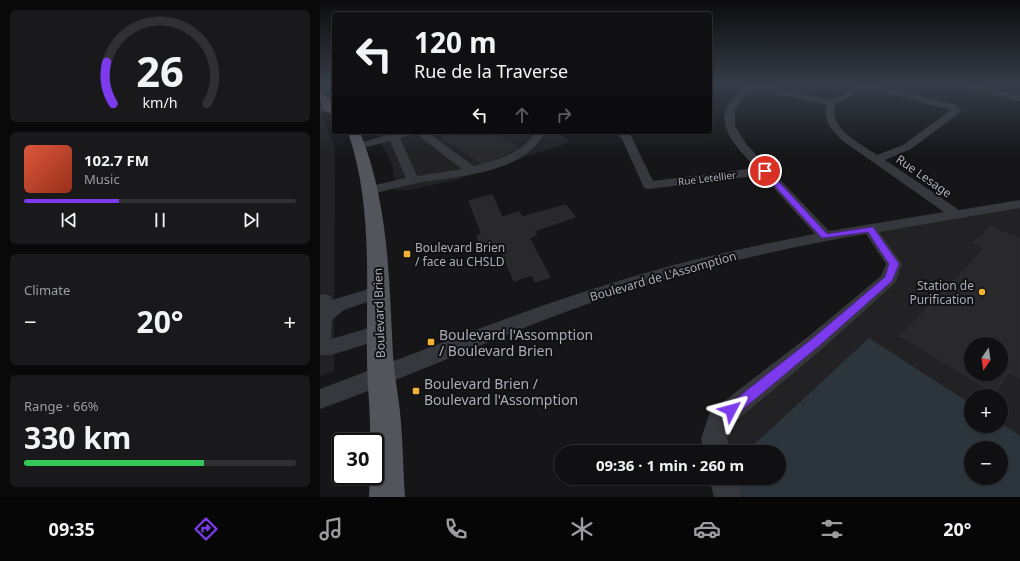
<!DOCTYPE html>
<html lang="en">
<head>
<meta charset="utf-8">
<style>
	:root { --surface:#101012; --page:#19191b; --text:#f1f3f6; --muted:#9c9d9f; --line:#303032; --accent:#7c3aed }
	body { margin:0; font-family:"Noto Sans",sans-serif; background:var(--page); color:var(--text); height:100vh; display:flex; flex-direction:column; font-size:15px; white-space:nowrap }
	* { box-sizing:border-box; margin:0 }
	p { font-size:13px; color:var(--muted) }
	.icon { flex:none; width:22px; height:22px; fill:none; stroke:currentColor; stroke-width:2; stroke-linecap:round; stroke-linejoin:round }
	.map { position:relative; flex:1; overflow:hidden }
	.drawer { display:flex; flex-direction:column; gap:10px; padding:10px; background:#09090a; width:320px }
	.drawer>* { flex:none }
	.top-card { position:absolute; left:12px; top:12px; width:380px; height:122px; border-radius:4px; box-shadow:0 1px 3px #0004,0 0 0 1px var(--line); background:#101012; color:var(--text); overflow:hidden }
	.needle { width:26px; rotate:193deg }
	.buttons { position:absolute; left:644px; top:337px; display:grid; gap:8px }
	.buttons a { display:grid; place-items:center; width:44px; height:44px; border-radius:50%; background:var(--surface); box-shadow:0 1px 3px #0004,0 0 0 1px var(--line); font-size:20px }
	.speed { position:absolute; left:12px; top:433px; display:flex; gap:8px; font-size:20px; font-weight:700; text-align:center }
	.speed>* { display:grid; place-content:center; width:52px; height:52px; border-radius:50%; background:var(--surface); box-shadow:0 1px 3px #0004,0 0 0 1px var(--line); line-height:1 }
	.speed .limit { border:2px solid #111; border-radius:6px; background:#fff; color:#111 }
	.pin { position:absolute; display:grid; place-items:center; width:34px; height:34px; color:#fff; margin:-17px; border:2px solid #fff; border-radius:50%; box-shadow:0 1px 4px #0007 }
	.me { position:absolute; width:44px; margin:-22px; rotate:51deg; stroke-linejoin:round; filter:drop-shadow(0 0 3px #0008) }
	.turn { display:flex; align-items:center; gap:14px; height:84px; padding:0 16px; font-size:18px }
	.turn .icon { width:52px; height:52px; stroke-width:2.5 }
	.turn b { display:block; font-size:28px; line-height:34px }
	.lanes { display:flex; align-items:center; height:38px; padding:0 16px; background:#0003; justify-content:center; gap:20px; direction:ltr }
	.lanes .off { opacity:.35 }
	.big { font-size:30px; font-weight:700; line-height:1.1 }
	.drawer .widget { flex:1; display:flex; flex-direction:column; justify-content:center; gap:6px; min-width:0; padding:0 14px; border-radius:6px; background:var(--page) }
	.drawer .dial { align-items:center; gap:0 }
	.dial svg { height:104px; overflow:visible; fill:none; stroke:var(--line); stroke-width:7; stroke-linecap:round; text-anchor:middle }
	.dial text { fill:var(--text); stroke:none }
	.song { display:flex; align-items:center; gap:12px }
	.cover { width:48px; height:48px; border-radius:6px; background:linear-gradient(135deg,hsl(10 70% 55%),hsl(10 70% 35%)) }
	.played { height:4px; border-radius:2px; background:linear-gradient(90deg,var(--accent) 35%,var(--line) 35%) }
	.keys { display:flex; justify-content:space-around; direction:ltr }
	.heat { display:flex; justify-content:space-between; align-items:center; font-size:22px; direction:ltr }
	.charge { height:6px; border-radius:3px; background:linear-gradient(90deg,#34c759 66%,var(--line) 0) }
	.trip { position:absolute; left:234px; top:445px; width:232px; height:40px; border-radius:20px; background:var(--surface); box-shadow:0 1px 3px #0004,0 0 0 1px var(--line); font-weight:700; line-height:40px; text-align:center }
	.menu { display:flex; height:64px; justify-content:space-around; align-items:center; background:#060607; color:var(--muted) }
	.menu .icon { width:28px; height:28px }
	.menu .active { color:var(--accent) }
	.menu b { font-size:18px; color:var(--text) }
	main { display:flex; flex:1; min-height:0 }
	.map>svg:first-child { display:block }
	.built { fill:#222225; fill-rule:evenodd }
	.water { fill:#2c353c; fill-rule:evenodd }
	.building { fill:#29292c; stroke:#303034; fill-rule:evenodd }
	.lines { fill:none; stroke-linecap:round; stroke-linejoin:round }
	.minor { fill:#37383d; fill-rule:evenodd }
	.major { fill:#53555c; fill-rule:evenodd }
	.route { fill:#7c3aed; stroke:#51269a }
	.poi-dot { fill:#f2b134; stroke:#111113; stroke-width:1.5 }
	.labels { text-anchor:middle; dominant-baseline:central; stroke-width:4; stroke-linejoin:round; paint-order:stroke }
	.far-street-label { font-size:10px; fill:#a8adb8; stroke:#111113 }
	.street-label { font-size:12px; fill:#a8adb8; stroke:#111113 }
	.poi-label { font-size:12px; fill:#a8adb8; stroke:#111113; text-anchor:start }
	.near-poi-label { font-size:14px; fill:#a8adb8; stroke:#111113; text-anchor:start }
</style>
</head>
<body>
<main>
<section class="drawer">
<div class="widget dial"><svg viewBox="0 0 100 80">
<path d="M14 69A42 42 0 1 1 86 69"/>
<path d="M14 69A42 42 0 0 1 9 37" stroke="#7c3aed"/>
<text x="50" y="56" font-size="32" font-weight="700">26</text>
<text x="50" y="72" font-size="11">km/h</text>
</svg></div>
<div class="widget">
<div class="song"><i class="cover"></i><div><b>102.7 FM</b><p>Music</p></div></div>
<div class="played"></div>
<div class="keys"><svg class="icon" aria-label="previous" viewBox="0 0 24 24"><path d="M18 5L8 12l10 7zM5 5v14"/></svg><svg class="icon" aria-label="pause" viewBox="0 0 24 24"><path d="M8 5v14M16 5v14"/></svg><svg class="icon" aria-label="next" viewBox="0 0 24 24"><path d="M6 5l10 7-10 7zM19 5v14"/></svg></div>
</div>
<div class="widget"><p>Climate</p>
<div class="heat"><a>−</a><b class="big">20°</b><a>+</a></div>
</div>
<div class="widget"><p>Range · 66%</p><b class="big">330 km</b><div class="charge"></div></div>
</section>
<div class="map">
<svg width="700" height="497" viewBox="0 0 700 497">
	<rect width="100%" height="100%" fill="#161618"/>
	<path class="built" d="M 0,111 L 15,148 L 14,371 L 0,376 Z
		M 55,132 L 238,132 L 251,142 L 139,179 L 90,190 L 76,190 L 72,165 Z
		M 700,204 L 700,497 L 415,497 L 411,478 L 459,478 L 459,452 L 406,452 L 399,420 L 569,279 L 574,264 L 550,229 ZM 651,344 L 681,344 L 681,374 L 651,374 ZM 651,396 L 681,396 L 681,426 L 651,426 ZM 651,448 L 681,448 L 681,478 L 651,478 Z"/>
	<path class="water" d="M 549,338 L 651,404 L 651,426 L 681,426 L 681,423 L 700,436 L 700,497 L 424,497 L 407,478 L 459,478 L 459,452 L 426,452 ZM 651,448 L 681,448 L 681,478 L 651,478 Z"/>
	<path class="building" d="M 138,132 L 170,132 L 198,148 L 176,158 L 161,163 L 122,137 Z
		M 172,195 L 182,217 L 199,212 L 202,217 L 246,205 L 255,217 L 214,231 L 217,235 L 209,238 L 230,277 L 215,282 L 212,275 L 194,281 L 178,243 L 162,248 L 157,236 L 162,234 L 149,201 Z
		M 671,227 L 700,239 L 700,378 L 689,372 L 675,393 L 581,336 L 665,248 L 654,243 ZM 651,344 L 681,344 L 681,374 L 651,374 Z"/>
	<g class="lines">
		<path class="minor" d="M 428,85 L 441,85 L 511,100 L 537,86 L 556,86 L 636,105 L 641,111 L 639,113 L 591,149 L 565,160 L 639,210 L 700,200 L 700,208 L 559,232 L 582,264 L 575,283 L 503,348 L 410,426 L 407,439 L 410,452 L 384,452 L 381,439 L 390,412 L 489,336 L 561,276 L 566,264 L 546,234 C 449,250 354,274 262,306 C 173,338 88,377 0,409 L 0,389 C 105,350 208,307 315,276 C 374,258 434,246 495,234 L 442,175 L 329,189 L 324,188 L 302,139 L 295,132 L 306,132 L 311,136 L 333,181 L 436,168 C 423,154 400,133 405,111 C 408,101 421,92 428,85 ZM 434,89 L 507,105 C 502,120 512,131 523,141 L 624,212 L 509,231 L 427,145 L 415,126 L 415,110 L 419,103 ZM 541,90 L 556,90 L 631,110 L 583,145 L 557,155 C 543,145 517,133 514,114 C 514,111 515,107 516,104 Z
			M 636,85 L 654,85 L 700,95 L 700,101 Z
			M 14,87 L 14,91 L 0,95 L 0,89 Z
			M 9,105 L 14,108 L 12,110 L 0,113 L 0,107 Z
			M 79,132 L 96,132 L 95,134 L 80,138 L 97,176 L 142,169 L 99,136 L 97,132 L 107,132 L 154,166 C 175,160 203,154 215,132 L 225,132 C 204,175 134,176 93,184 C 79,187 65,191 51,194 L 46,193 L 44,190 L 46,187 L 86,178 L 70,141 L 39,149 L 33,146 L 35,144 Z
			M 58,286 L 64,288 L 67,292 L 64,296 L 24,310 L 12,320 L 11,339 L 59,325 L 66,328 L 69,333 L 66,338 L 11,355 L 0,355 L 0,295 L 4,294 L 11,296 L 12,300 Z
			M 389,478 L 417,478 L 422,497 L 394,497 Z"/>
		<path class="major" d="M 0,93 C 9,95 14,106 14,114 C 2,112 0,104 0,93 Z
			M 28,132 L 40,132 C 69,204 69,279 73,355 C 74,374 78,393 80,412 C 83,441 83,469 85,497 L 49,497 L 50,476 L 55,476 L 55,442 L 50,442 C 51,414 47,386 47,357 C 46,280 53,206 28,132 Z"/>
	</g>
	<linearGradient id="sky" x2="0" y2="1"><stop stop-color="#0c0c0d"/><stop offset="0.55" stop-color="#363c48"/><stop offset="1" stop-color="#363c48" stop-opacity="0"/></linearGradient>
	<rect width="700" height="155" fill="url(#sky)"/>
	<path class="route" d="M 442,169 L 447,169 L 507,234 L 553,227 L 579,264 L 572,281 L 500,345 L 416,415 L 411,416 L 407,415 L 405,410 L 407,406 L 492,339 L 565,277 L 569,264 L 548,232 L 502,238 L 442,172 Z"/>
	<g class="poi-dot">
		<rect x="83" y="250" width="8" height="8" rx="2"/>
		<circle cx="662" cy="292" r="4"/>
		<rect x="107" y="338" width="8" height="8" rx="2"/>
		<rect x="92" y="387" width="8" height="8" rx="2"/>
	</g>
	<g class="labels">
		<g class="far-street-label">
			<text transform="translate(387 178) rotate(-7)">Rue Letellier</text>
		</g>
		<g class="street-label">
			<text transform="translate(604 176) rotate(35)">Rue Lesage</text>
			<text transform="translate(343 276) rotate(-16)">Boulevard de L'Assomption</text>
			<text transform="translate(59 313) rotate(-92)">Boulevard Brien</text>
		</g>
		<g class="poi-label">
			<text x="95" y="247">Boulevard Brien<tspan x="95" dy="14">/ face au CHSLD</tspan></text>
			<text x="654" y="285" text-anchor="end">Station de<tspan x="654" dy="14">Purification</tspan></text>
		</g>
		<g class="near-poi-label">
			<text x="119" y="334">Boulevard l'Assomption<tspan x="119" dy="16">/ Boulevard Brien</tspan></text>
			<text x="104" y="383">Boulevard Brien /<tspan x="104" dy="16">Boulevard l'Assomption</tspan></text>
		</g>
	</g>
</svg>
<div class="buttons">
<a><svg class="needle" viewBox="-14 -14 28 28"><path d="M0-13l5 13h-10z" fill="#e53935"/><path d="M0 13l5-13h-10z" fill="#9c9d9f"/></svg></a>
<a>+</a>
<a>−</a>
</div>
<div class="speed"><div class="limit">30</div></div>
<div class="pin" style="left:445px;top:171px;background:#d93025"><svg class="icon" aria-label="arrive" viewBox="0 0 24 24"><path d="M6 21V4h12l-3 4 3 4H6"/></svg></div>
<svg class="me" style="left:411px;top:410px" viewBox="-20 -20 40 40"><path d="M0-17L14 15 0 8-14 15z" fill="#7c3aed" stroke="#fff" stroke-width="4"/></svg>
<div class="trip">09:36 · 1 min · 260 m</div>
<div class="top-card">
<div class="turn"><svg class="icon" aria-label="left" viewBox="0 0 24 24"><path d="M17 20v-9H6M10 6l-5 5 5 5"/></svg><div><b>120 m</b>Rue de la Traverse</div></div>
<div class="lanes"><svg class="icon" aria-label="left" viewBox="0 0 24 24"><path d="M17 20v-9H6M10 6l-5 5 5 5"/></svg><svg class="icon off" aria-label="ahead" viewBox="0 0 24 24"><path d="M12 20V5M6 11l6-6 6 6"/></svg><svg class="icon off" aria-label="right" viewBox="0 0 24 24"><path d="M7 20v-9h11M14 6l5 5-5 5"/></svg></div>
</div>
</div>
</main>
<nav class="menu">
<b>09:35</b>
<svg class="icon active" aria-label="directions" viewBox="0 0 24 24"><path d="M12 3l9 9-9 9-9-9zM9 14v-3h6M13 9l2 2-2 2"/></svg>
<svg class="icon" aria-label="music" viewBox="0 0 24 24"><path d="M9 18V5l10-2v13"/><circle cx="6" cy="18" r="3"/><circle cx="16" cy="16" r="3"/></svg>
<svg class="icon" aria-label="phone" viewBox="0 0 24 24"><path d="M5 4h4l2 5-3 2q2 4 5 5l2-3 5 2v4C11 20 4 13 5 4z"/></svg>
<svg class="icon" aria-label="climate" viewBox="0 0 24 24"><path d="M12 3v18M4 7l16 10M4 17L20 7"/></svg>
<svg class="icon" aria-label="car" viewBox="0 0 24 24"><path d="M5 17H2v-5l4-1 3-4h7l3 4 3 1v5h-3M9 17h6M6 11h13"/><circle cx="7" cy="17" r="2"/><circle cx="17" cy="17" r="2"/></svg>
<svg class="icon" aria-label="filters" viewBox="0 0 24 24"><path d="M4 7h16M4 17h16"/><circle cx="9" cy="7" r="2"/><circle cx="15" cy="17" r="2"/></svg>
<b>20°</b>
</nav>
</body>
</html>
